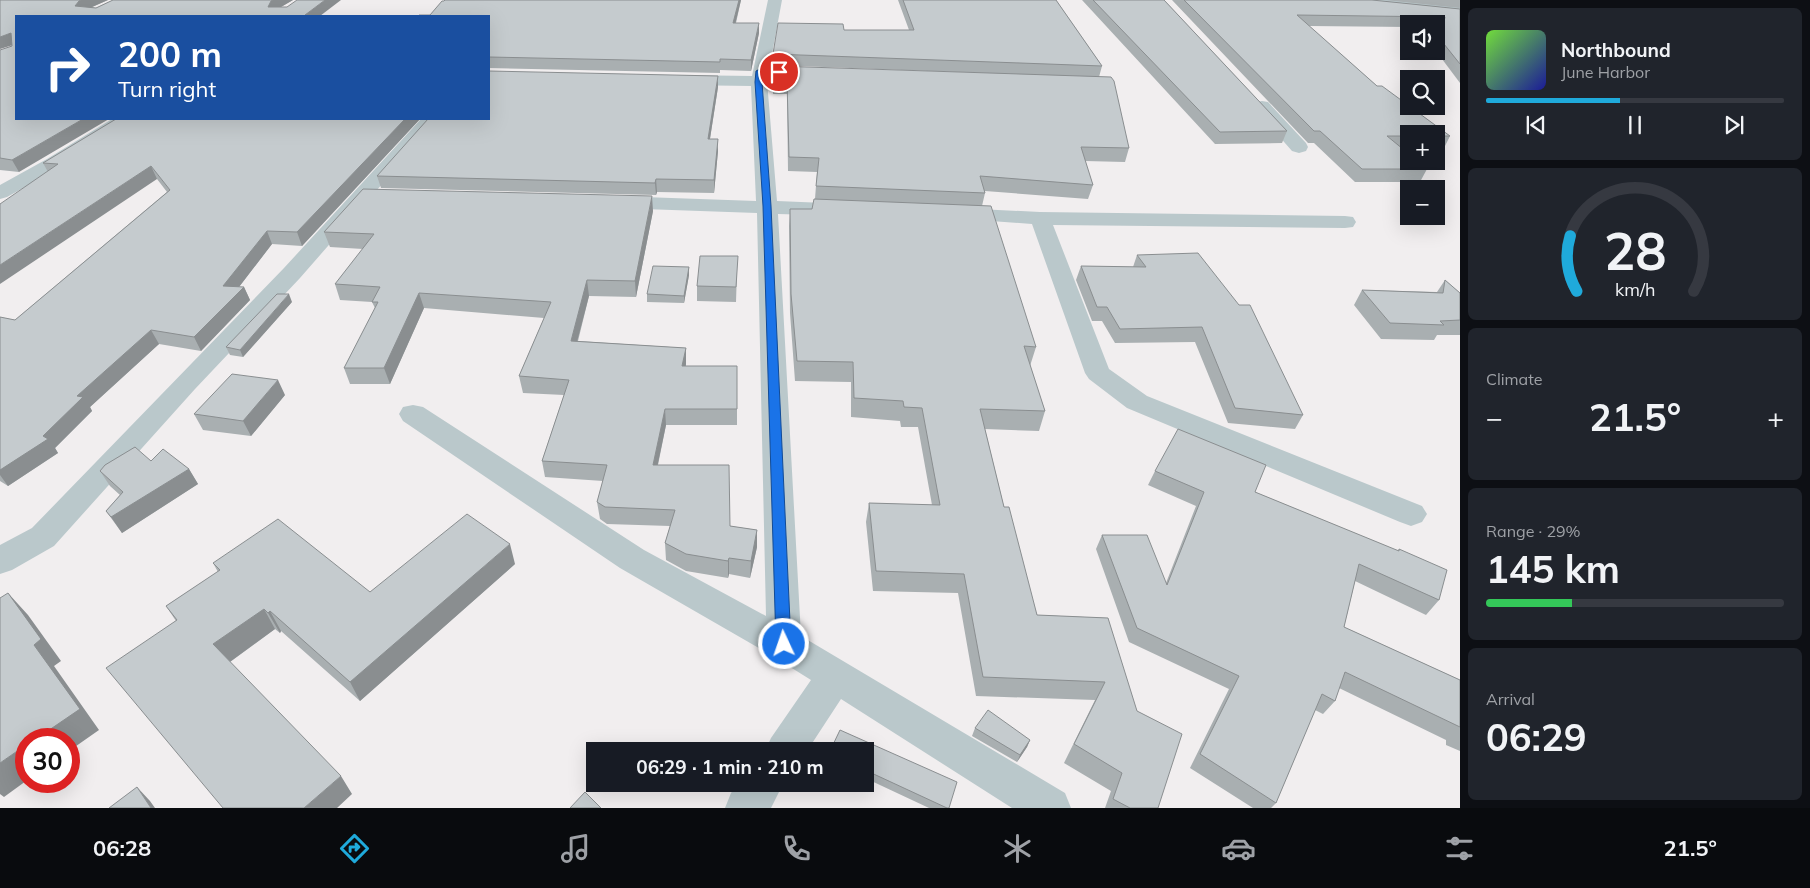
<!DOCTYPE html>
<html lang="en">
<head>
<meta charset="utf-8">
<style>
	:root { --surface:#171b24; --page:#20242c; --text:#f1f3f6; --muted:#9ea1a6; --line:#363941; --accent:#1faadb }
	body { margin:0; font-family:Mulish,sans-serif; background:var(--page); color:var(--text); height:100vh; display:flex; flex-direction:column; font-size:19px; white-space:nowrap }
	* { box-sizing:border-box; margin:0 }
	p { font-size:16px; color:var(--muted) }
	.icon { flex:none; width:28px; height:28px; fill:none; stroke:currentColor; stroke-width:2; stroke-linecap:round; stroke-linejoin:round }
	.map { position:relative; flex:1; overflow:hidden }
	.sheet { display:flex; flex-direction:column; gap:8px; padding:8px; background:#0d0f14; width:350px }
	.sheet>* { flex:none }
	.hud { position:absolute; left:15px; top:15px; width:475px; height:105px; border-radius:0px; box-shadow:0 5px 20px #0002; background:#1a4fa0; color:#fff; overflow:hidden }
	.tools { position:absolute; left:1400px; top:15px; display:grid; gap:10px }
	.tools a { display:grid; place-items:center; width:45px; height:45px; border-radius:0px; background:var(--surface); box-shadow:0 5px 20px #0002; font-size:25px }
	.speed { position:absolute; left:15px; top:728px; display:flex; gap:10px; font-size:25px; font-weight:700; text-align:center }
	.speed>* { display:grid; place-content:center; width:65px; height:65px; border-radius:50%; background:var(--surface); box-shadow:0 5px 20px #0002; line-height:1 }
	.speed .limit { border:8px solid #d22; background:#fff; color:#111 }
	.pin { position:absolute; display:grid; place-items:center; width:42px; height:42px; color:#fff; margin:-21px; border:2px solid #fff; border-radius:50%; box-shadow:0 1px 5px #0007 }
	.me { position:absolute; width:55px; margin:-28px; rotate:357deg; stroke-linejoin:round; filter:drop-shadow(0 0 4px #0008) }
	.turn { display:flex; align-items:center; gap:18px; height:105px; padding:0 20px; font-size:22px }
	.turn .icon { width:65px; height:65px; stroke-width:2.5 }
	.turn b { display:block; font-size:35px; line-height:42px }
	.big { font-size:38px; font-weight:700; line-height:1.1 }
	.sheet .card { flex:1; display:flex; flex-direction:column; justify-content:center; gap:8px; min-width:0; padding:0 18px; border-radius:8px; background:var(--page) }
	.sheet .dial { align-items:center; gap:0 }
	.dial svg { height:130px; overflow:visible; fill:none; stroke:var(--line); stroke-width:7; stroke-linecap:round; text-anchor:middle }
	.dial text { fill:var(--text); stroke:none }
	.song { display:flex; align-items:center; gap:15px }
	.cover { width:60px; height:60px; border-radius:8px; background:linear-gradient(135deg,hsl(100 70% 55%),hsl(240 70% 35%)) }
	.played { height:5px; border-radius:2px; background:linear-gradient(90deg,var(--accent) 45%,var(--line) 45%) }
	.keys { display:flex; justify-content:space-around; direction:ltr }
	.heat { display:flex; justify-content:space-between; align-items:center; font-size:28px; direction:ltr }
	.charge { height:8px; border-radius:4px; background:linear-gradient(90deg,#34c759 29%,var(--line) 0) }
	.trip { position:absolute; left:586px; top:742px; width:288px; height:50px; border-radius:0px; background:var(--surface); box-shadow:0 5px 20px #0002; font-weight:700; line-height:50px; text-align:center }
	.dock { display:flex; height:80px; justify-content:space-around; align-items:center; background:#090b0e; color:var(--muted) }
	.dock .icon { width:35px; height:35px }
	.dock .current { color:var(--accent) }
	.dock b { font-size:22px; color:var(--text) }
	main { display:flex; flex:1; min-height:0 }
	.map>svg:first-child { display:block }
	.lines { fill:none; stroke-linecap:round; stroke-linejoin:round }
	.minor { fill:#bac8cb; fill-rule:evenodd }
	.wall { fill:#a9afb1 }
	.shaded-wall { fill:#8a8e90 }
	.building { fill:#c5cbce; stroke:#8a8e90 }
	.route { fill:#1a73e8; stroke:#114b97 }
</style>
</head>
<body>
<main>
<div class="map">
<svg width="1460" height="808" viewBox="0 0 1460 808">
	<rect width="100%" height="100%" fill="#f1eeef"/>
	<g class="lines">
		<path class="minor" d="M 768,0 L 782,0 L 767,81 L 777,201 L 849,204 L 856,206 L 859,210 L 856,214 L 849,216 L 778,214 L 801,636 L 1065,793 L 1071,808 L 1012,808 L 841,699 L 807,751 L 765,751 L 771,738 L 811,680 L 771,655 L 620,568 L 403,421 L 399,414 L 403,407 L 413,405 L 423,407 L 644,550 L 766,616 L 757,213 L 615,208 L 608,206 L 605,202 L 608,198 L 615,196 L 756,201 L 751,86 L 680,85 L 674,83 L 672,80 L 674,77 L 680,75 L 752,76 Z
			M 1371,0 L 1416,0 L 1460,5 L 1460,13 L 1378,4 Z
			M 1262,101 L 1268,102 L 1306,143 L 1308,147 L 1306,151 L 1299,153 L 1292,151 L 1256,110 L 1253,106 L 1256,102 Z
			M 112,119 L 133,119 L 130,123 L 61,167 L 7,197 L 0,199 L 0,185 L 47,159 Z
			M 421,119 L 439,119 L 300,278 L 195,389 L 54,546 L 12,570 L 0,574 L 0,545 L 32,528 L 284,268 Z
			M 957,208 L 1040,212 L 1345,216 L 1353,217 L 1356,222 L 1353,227 L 1345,228 L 1053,225 L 1109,369 L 1147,396 L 1422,506 L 1427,514 L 1422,522 L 1411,526 L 1400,522 L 1127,408 L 1089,379 L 1085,373 L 1032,224 L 950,218 L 947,214 L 950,210 Z
			M 738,784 L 783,784 L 771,808 L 725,808 L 731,793 Z"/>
	</g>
	<path class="wall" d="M 0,0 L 108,0 L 92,7 L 96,8 L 113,0 L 293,0 L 281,7 L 321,16 L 16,16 L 19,172 L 0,170 L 0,50 L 12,46 Z
		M 741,0 L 736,23 L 759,33 L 751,71 L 720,70 L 720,73 L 489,68 L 489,16 L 430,15 Z
		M 898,0 L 1056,0 L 1102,66 L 1099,77 L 1129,148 L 1125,162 L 1085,161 L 1093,185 L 1088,199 L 985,191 L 985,193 L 982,206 L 1036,347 L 1030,366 L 1045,411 L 1039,431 L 985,429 L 1004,507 L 1037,615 L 1108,618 L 1158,808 L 1105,808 L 1111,791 L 1064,763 L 1095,700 L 976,696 L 958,593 L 873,591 L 866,522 L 869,503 L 932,505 L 918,427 L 901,427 L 900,421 L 851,417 L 851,382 L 795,381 L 790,313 L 789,226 L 790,209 L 812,209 L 815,199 L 817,172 L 788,171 L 787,94 L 773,94 L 774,81 L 980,73 L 772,65 L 773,54 L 844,30 L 909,30 Z
		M 1082,0 L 1164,0 L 1287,131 L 1282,143 L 1215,144 Z
		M 1172,0 L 1372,0 L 1460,9 L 1460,83 L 1436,51 L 1436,44 L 1440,28 L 1436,27 L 1436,24 L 1409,24 L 1409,27 L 1309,26 L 1377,86 L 1450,136 L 1444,148 L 1436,148 L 1436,134 L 1409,134 L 1409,148 L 1401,148 L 1427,169 L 1420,182 L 1355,182 L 1314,143 L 1308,143 Z
		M 1385,0 L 1460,0 L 1460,8 Z
		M 718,87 L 710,139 L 718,151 L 714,193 L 657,192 L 656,195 L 381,188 L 377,176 Z
		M 116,119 L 420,119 L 302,246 L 272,244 L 239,287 L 244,287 L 250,300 L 201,351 L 159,344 L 90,407 L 92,411 L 55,448 L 58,453 L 8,486 L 0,481 L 0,317 L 15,320 L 167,192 L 157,179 L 48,172 L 43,163 Z
		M 653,211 L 636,297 L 589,296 L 578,341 L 686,348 L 686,366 L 737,366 L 737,425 L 666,425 L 658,465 L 730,526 L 757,530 L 757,547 L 750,578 L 729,574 L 728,578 L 686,571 L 666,560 L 665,543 L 670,526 L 607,524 L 600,519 L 597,502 L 603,481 L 545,477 L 542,461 L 564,395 L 523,393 L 519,376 L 544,318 L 424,308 L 390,384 L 350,384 L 344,368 L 375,308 L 372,302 L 340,300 L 335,284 L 363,249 L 330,247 L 324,232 Z
		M 1137,255 L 1303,415 L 1295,429 L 1228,423 L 1195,342 L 1115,343 L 1102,321 L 1092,321 L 1076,280 L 1081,266 L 1133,267 Z
		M 689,267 L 689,275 L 684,303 L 647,302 L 647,294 Z
		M 737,271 L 736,302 L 697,301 L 697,286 Z
		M 1445,280 L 1460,293 L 1460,335 L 1437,335 L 1434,340 L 1381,339 L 1354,305 L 1362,290 L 1437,292 Z
		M 292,302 L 243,357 L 230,355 L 226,347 Z
		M 285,395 L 251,436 L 203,430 L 194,414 Z
		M 151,461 L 189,469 L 198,484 L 122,533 L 106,511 L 120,495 L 110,486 L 100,471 Z
		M 1155,471 L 1255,492 L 1398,551 L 1399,549 L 1439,600 L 1426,615 L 1355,581 L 1344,627 L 1460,680 L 1460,751 L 1446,745 L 1446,740 L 1339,688 L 1335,701 L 1323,714 L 1315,710 L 1276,803 L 1271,808 L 1253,808 L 1190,768 L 1229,689 L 1129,642 L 1096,549 L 1102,535 L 1166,583 L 1196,506 L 1148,485 Z
		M 213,563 L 370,592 L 515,564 L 360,701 L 281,631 L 280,633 L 275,629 L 230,662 L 352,794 L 176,621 L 166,606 L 218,572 Z
		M 975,728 L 1030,740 L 1027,747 L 1017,762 L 972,736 Z
		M 865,751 L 949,808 L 929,808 L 865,778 Z"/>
	<path class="shaded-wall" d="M 81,0 L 108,0 L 83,11 L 75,6 L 79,1 Z
		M 273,0 L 293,0 L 274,11 L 268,7 L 271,1 Z
		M 325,0 L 341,0 L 320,16 L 305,15 Z
		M 739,0 L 741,0 L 733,33 L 733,23 Z
		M 759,23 L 759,33 L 751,71 L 751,60 Z
		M 11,33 L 16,44 L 0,49 L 0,37 Z
		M 718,76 L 718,87 L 708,151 L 708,139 Z
		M 83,119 L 109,119 L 19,172 L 12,160 Z
		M 405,119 L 420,119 L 302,246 L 297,232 Z
		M 718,139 L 718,151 L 714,193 L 714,180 Z
		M 151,166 L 157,179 L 0,284 L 0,265 Z
		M 656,179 L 657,192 L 656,195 L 655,183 Z
		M 652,196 L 653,211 L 636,297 L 635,281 Z
		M 267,231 L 272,244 L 229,300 L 223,286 Z
		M 689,267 L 689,275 L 684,303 L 684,296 Z
		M 587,280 L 589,296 L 573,357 L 571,341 Z
		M 244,287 L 250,300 L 201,351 L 194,337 Z
		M 419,293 L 424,308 L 390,384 L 384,368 Z
		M 289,294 L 292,302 L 243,357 L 240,350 Z
		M 151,330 L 159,344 L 90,407 L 92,411 L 55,448 L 58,453 L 8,486 L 0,475 L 0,470 L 43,436 L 77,396 Z
		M 686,348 L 686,364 L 682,382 L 682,366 Z
		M 278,380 L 285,395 L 251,436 L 243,421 Z
		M 665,409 L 666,425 L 654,482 L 653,465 Z
		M 189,469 L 198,484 L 122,533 L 111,517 Z
		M 757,530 L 757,547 L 750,578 L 751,561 Z
		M 510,544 L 515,564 L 360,701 L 350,682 Z
		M 729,558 L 729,574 L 728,578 L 728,561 Z
		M 8,593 L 28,615 L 61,661 L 54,666 L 99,730 L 69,751 L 69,739 L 36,739 L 34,645 Z
		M 264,609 L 275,629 L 227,664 L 213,644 Z
		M 270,611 L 281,631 L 280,633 L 268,613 Z
		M 1030,740 L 1027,747 L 1017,762 L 1020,755 Z
		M 26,745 L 26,781 L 4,797 L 0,794 L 0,763 Z
		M 341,776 L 352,794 L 337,808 L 304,808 Z
		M 137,787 L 150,801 L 155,808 L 151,808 Z"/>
	<path class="building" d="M 0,0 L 81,0 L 79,1 L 75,6 L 96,8 L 113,0 L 273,0 L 271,1 L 268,7 L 287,7 L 297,0 L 325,0 L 305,15 L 328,16 L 16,16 L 16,119 L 83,119 L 12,160 L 0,158 L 0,50 L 12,46 L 11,33 L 0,37 Z
		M 445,0 L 739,0 L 733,23 L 759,23 L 751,60 L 720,59 L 720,62 L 489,57 L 489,16 L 418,16 L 419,15 L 430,15 L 442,1 L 444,1 Z
		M 903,0 L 1056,0 L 1102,66 L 773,54 L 778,23 L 843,24 L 844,30 L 914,30 Z
		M 1093,0 L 1164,0 L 1287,131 L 1220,132 Z
		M 1184,0 L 1372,0 L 1460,9 L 1460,64 L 1440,39 L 1445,17 L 1297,15 L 1377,86 L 1382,86 L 1450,136 L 1436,136 L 1436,134 L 1409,134 L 1409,136 L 1387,136 L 1409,154 L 1409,161 L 1417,161 L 1427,169 L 1362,169 L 1320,131 L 1314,131 Z
		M 776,66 L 1111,77 L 1114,81 L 1129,148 L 1081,147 L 1093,185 L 980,176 L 985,193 L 816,186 L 819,158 L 789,157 L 787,81 L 774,81 Z
		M 489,71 L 718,76 L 708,139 L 718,139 L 714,180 L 656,179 L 655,183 L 377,176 L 428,119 L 489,119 Z
		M 116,119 L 405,119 L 297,232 L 267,231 L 223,286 L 244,287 L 194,337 L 151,330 L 77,396 L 83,397 L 43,436 L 48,439 L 0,470 L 0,317 L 15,320 L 170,190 L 151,166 L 0,265 L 0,204 L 58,164 L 43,163 Z
		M 363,189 L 652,196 L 635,281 L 587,280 L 571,341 L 686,348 L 682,366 L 737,366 L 737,409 L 665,409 L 653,465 L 729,465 L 730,526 L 757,530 L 751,561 L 729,558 L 728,561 L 686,554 L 665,543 L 675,510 L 605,507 L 597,502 L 607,465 L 542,461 L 569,380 L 519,376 L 551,302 L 419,293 L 384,368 L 344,368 L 378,302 L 372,302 L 380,287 L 335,284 L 374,234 L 324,232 Z
		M 814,199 L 991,206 L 1036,347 L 1024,346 L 1045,411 L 980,409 L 1004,507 L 1009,507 L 1037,615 L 1108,618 L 1137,711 L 1182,734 L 1158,808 L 1130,808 L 1113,799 L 1122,773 L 1074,744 L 1105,682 L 983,677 L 964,574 L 876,571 L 869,503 L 940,505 L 922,408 L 904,407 L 903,401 L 854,398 L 853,362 L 797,361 L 791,294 L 790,209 L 812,209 Z
		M 1198,253 L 1239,305 L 1250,305 L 1303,415 L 1235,408 L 1202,327 L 1120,329 L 1107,307 L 1097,307 L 1081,266 L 1146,267 L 1137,255 Z
		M 700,256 L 738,256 L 736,287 L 697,286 Z
		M 653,266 L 689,267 L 684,296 L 647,294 Z
		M 1445,280 L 1460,293 L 1460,320 L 1440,321 L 1444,325 L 1390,323 L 1362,290 L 1443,293 Z
		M 277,294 L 289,294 L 240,350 L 226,347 Z
		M 232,374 L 278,380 L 243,421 L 194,414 Z
		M 1178,429 L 1266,465 L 1255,492 L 1399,551 L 1399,549 L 1447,570 L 1439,600 L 1359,564 L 1344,627 L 1460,680 L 1460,727 L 1345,672 L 1335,701 L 1322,694 L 1276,803 L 1200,754 L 1239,676 L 1137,628 L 1102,535 L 1147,535 L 1167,585 L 1204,492 L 1155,471 Z
		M 135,447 L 151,461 L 163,449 L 189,469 L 111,517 L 106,511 L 123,492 L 100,471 L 105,465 Z
		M 467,514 L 510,544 L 350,682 L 270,611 L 268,613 L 264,609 L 213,644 L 341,776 L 304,808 L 223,808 L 106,668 L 177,620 L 166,606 L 220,570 L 213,563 L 278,519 L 370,592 Z
		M 8,593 L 41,639 L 34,645 L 80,709 L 36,739 L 26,739 L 26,745 L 0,763 L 0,598 Z
		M 988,710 L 1030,740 L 1020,755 L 975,728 Z
		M 840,730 L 957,782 L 949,808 L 947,808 L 865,770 L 865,751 L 830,751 Z
		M 137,787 L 151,808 L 109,808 Z
		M 585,792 L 601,808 L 570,808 Z"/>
	<path class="route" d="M 760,69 L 779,70 L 782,72 L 779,74 L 763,73 L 762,82 L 771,206 L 791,644 L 789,648 L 784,650 L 779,648 L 776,644 L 763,206 L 755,82 L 756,71 Z"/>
</svg>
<div class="tools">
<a><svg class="icon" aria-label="sound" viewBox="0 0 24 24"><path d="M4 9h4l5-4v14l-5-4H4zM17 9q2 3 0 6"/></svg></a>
<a><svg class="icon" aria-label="search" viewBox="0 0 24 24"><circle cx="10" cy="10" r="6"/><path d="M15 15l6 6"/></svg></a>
<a>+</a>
<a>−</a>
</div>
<div class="speed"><div class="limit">30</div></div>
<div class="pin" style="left:779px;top:72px;background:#d93025"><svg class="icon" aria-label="arrive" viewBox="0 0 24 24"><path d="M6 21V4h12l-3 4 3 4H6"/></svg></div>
<svg class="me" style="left:784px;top:644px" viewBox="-20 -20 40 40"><circle r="17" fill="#1a73e8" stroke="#fff" stroke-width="3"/><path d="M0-11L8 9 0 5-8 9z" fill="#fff"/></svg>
<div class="trip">06:29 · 1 min · 210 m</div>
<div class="hud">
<div class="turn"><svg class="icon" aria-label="right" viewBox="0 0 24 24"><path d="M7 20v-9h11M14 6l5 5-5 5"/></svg><div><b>200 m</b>Turn right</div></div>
</div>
</div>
<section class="sheet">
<div class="card">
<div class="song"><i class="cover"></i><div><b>Northbound</b><p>June Harbor</p></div></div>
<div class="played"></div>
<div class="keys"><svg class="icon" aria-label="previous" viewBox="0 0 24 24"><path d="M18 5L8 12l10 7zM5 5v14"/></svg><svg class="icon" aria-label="pause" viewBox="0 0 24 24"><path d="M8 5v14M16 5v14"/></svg><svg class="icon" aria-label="next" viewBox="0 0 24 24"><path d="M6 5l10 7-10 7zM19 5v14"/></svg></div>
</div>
<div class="card dial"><svg viewBox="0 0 100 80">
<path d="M14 69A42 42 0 1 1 86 69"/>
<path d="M14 69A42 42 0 0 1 10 35" stroke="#1faadb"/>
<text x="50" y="56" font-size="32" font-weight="700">28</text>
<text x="50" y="72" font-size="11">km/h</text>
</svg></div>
<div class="card"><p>Climate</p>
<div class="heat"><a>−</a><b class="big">21.5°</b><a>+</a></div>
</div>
<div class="card"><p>Range · 29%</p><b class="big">145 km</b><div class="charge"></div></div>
<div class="card"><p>Arrival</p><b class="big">06:29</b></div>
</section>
</main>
<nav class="dock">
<b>06:28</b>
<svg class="icon current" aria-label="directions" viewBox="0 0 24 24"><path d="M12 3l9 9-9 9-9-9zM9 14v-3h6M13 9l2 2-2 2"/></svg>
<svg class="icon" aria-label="music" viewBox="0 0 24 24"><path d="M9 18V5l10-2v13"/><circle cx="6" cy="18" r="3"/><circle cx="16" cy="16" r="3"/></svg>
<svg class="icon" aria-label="phone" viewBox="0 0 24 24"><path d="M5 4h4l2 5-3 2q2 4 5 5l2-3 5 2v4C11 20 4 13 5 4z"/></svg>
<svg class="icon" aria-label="climate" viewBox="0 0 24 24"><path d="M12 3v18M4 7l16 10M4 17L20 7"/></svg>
<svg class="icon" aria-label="car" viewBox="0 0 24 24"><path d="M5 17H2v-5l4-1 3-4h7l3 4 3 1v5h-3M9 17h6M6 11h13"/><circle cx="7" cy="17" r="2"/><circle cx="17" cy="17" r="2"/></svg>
<svg class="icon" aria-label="filters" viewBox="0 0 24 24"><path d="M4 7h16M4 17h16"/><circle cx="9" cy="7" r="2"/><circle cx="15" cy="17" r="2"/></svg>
<b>21.5°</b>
</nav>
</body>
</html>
